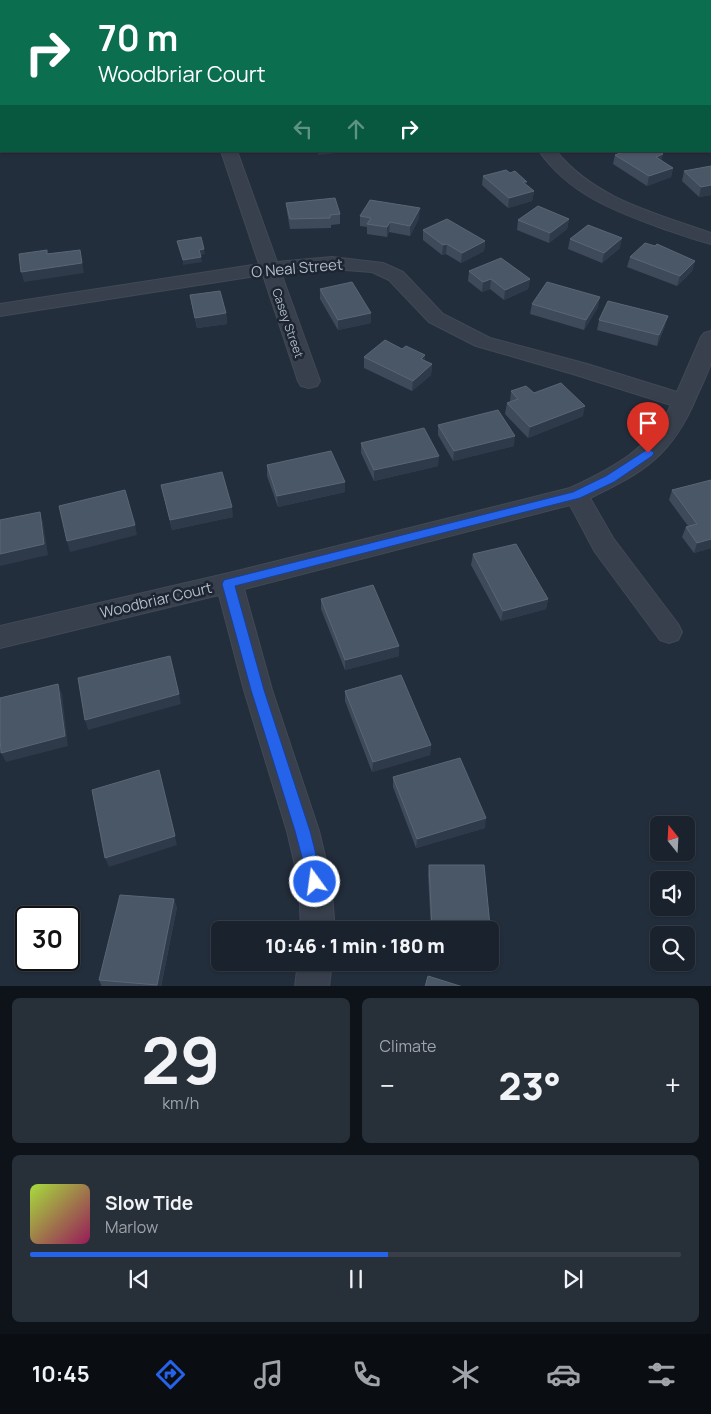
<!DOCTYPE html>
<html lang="en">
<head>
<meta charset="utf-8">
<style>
	:root { --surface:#1a222d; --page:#272f39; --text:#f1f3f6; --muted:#9fa4aa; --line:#383f49; --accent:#2563eb }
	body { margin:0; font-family:Manrope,sans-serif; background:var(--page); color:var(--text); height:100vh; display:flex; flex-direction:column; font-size:19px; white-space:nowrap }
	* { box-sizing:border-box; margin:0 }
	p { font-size:16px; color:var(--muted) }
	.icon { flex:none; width:28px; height:28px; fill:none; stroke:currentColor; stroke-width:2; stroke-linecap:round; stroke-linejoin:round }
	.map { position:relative; height:986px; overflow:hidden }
	.drawer { display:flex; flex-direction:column; gap:12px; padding:12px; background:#0e1319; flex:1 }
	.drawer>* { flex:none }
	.hud { position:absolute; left:0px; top:0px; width:711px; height:152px; box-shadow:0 1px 4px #0004,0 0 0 1px var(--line); background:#0b6e4f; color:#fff; overflow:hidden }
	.needle { width:32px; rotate:342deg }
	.controls { position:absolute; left:650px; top:816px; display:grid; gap:10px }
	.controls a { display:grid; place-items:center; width:45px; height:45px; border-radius:8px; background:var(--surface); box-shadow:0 1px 4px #0004,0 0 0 1px var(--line); font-size:25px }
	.speed { position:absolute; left:15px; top:906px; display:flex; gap:10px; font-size:25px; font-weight:700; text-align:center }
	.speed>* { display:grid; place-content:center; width:65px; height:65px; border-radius:50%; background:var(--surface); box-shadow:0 1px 4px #0004,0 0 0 1px var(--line); line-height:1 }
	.speed .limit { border:2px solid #111; border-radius:8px; background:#fff; color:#111 }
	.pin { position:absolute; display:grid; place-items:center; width:42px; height:42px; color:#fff; margin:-51px -21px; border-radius:50% 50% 50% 0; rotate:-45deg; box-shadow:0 0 5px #0007 }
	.pin .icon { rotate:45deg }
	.me { position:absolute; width:55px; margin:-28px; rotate:346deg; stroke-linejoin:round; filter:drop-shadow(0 0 4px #0008) }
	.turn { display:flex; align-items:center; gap:18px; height:105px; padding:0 15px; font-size:22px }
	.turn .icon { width:65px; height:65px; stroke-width:2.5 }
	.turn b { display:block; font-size:35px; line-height:42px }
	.lanes { display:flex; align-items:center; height:48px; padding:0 15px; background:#0003; justify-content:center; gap:25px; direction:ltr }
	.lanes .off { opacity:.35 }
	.big { font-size:38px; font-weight:800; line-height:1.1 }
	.drawer .tile { flex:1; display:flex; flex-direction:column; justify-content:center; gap:8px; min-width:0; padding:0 18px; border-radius:8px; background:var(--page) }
	.drawer .dial { align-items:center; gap:0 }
	.dial b { font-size:65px; line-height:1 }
	.song { display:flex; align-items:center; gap:15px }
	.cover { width:60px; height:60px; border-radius:8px; background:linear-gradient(135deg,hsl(80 70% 55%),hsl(330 70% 35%)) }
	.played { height:5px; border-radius:2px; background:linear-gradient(90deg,var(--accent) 55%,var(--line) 55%) }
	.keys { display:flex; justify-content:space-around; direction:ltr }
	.heat { display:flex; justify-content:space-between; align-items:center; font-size:28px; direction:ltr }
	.drawer .tiles { flex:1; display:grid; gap:12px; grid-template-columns:1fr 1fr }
	.tile:last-child { grid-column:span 2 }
	.trip { position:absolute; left:211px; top:921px; width:288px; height:50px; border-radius:8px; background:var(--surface); box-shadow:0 1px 4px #0004,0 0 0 1px var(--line); font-weight:800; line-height:50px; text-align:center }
	.dock { display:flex; height:80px; justify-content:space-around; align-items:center; background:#0a0e12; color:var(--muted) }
	.dock .icon { width:35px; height:35px }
	.dock .selected { color:var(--accent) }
	.dock b { font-size:22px; color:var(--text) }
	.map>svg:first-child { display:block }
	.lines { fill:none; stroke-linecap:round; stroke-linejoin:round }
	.minor-casing { stroke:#404955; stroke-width:2 }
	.minor { fill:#37404c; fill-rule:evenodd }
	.wall { fill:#3e4a5a }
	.shaded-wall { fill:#2e3a49 }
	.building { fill:#4a5766; stroke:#5a6675 }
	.route { fill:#2563eb; stroke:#184099 }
	.labels { text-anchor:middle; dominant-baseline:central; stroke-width:5; stroke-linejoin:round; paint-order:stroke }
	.far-street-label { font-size:12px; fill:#b2bbc8; stroke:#1c2531 }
	.street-label { font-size:15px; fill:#b2bbc8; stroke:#1c2531 }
</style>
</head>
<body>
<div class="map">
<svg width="711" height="987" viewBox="0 0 711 987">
	<rect width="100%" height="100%" fill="#232e3c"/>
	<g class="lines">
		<g class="minor-casing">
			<path id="minor" d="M 169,0 L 183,0 L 183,1 L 170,1 Z
				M 494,0 L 509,0 L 510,1 L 495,1 Z
				M 0,6 L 1,6 L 1,14 L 0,14 Z
				M 710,86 L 711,86 L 711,94 L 710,94 Z
				M 221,151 L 237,151 L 277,262 L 332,257 L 383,263 L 403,272 L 443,314 L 490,338 L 587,364 L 677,392 L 701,337 L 704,333 L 711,331 C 711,340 711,352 711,362 C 708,374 701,386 696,398 C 672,455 644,472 590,498 L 613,538 L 678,624 L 682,632 L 678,640 L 669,643 L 660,640 L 595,552 L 570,505 L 244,589 L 272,690 L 319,831 L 331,882 L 335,930 L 301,930 L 299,882 L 287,831 L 244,690 L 219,595 L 0,648 L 0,626 L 229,573 L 570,488 C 611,469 652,448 671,405 L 573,374 L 476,346 L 429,322 L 389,280 L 372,272 L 332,269 L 281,273 L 320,381 L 317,386 L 309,388 L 301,386 L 298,381 L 263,275 L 0,316 L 0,304 L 259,264 Z
				M 539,151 L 556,151 C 595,199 655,213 711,233 L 711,244 C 695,240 679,234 664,229 C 616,212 569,194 539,151 Z
				M 298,962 L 332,962 L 329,987 L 295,987 Z"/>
		</g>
		<use href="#minor" class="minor"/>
	</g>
	<path class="wall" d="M 662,0 L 711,0 L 711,5 L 710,5 L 710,1 L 663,1 Z
		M 710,43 L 711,43 L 711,64 L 710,64 Z
		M 615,155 L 662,161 L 673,168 L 671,177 L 647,186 L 613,164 Z
		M 711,166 L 711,195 L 699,197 L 682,181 L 684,171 Z
		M 483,176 L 526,185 L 534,191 L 532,201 L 508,208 L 482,185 Z
		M 286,203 L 340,214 L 340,224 L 331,225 L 331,228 L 290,229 L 287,212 Z
		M 360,216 L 419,218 L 410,236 L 389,232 L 387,237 L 367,234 L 367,227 L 360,226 Z
		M 569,219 L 567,229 L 549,243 L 517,230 L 518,220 Z
		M 423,230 L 485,241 L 484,251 L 461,263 L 446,254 L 442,255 L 423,240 Z
		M 570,239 L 620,248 L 602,263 L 568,249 Z
		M 630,257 L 695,261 L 692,271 L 677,286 L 627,267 Z
		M 469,271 L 530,279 L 528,289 L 504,300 L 490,289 L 482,292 L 468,281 Z
		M 320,289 L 371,323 L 338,330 L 320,299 Z
		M 190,295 L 226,313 L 227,324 L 197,328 L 192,306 Z
		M 532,304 L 598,307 L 584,330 L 530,314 Z
		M 599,320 L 665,326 L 657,346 L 597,330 Z
		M 364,357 L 425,361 L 432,364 L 431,375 L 412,391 L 364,368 Z
		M 511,391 L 534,393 L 583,416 L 528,438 L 505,414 L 507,403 L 510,402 Z
		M 438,425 L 514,446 L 453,461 L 438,435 Z
		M 361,443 L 438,466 L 374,481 L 361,453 Z
		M 267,465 L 345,482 L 345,492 L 278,507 L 267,476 Z
		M 711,480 L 711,548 L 694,553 L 682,537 L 686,527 L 688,526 L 669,500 L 672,490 Z
		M 161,485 L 233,517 L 172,530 Z
		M 473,554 L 548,599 L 546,609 L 501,621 L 471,565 Z
		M 321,599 L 399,646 L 399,656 L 345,670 L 321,609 Z
		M 345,691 L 431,745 L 430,755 L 372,772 L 345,701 Z
		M 393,777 L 485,828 L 416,848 L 393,787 Z
		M 429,865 L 484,865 L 493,956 L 491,964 L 432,965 L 432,962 L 490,962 L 490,930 L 431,930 L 428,874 Z
		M 177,907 L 161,987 L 102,987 L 99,980 Z"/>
	<path class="shaded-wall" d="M 277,0 L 298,0 L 288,1 L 277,1 Z
		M 447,0 L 458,0 L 458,1 L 447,1 Z
		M 1,24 L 1,33 L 0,34 L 0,25 Z
		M 318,151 L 346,151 L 346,152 L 318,155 Z
		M 663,154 L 661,164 L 656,157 Z
		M 673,168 L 671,177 L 647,186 L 649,176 Z
		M 711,185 L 711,195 L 699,197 L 701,187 Z
		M 534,191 L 532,201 L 508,208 L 509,198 Z
		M 420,208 L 419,218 L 410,236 L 410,226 Z
		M 569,219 L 567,229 L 549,243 L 550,233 Z
		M 390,222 L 389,232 L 387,237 L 387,227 Z
		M 622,238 L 620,248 L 602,263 L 604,253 Z
		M 485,241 L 484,251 L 461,263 L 462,253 Z
		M 447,244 L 446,254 L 442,255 L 443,245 Z
		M 204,249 L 205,254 L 200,255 L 199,250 Z
		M 80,250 L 84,273 L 24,282 L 21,272 Z
		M 201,257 L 202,262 L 183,265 L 183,260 Z
		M 695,261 L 692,271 L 677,286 L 680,276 Z
		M 491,279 L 490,289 L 482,292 L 483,282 Z
		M 530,279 L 528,289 L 504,300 L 505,290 Z
		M 600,297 L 598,307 L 584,330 L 586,320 Z
		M 226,313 L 227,324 L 197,328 L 195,318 Z
		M 371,313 L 371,323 L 338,330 L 338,320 Z
		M 668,316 L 665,326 L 657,346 L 659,335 Z
		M 425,355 L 425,366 L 421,359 Z
		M 432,364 L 431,375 L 412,391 L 413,381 Z
		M 585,406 L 583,416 L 528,438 L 530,427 Z
		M 515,436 L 514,446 L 453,461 L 454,451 Z
		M 439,456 L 438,466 L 374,481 L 374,470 Z
		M 345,482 L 345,492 L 278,507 L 277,496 Z
		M 232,507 L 233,517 L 172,530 L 170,520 Z
		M 40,512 L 43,522 L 48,555 L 0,566 L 0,554 Z
		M 135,525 L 137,535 L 70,552 L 67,541 Z
		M 711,539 L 711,548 L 694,553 L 697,543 Z
		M 548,599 L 546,609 L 501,621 L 503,611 Z
		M 399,646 L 399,656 L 345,670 L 345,660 Z
		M 58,684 L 62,694 L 68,746 L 6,762 L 1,753 Z
		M 179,694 L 181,704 L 88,730 L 85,720 Z
		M 431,745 L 430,755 L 372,772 L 373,762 Z
		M 159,770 L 177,845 L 109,867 L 105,858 Z
		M 486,818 L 485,828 L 416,848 L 417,839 Z
		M 174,899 L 177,907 L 161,987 L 158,987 L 157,985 Z"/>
	<path class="building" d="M 189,0 L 210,0 L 211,1 L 190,1 Z
		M 232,0 L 254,0 L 255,1 L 233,1 Z
		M 0,11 L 1,11 L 1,24 L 0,25 Z
		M 710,43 L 711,43 L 711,55 L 710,55 Z
		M 625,151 L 658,151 L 663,154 L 656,157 L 673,168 L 649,176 L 615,155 Z
		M 711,166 L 711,185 L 701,187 L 684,171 Z
		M 506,170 L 510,173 L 515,171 L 527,182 L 523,182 L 534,191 L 509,198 L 483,176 Z
		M 335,198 L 340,214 L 330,215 L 330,218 L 290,219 L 286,203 Z
		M 370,200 L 420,208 L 410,226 L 390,222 L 387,227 L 367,224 L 371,218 L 360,216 Z
		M 538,206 L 569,219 L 550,233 L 518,220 Z
		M 447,219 L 485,241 L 462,253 L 447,244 L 443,245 L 423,230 Z
		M 588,225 L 622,238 L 604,253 L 570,239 Z
		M 201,237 L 204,249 L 199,250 L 201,257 L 183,260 L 177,241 Z
		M 645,243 L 655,246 L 657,244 L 695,261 L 680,276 L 630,257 Z
		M 47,250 L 47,254 L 80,250 L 82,263 L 21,272 L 19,254 Z
		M 501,258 L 530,279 L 505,290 L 491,279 L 483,282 L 469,271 Z
		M 352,282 L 371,313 L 338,320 L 320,289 Z
		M 547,282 L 600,297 L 586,320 L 532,304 Z
		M 220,291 L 226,313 L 195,318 L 190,295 Z
		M 608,301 L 668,316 L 659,335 L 599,320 Z
		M 385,340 L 402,349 L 406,346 L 425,355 L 421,359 L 432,364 L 413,381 L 364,357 Z
		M 561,383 L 585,406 L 530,427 L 507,403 L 518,399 L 511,391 L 526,386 L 534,393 Z
		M 498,410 L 515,436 L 454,451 L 438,425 Z
		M 424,428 L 439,456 L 374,470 L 361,443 Z
		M 331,451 L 345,482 L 277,496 L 267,465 Z
		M 222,472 L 232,507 L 170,520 L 161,485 Z
		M 711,480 L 711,539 L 697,543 L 686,527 L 697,524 L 672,490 Z
		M 125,490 L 135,525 L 67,541 L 59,506 Z
		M 40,512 L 44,544 L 0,554 L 0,520 Z
		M 516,544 L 548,599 L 503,611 L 473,554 Z
		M 373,585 L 399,646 L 345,660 L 321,599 Z
		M 170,656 L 179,694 L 85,720 L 78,678 Z
		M 401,675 L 431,745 L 373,762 L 345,691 Z
		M 58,684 L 65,736 L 1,753 L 0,737 L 0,698 Z
		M 460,758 L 486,818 L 417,839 L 393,777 Z
		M 159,770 L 175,836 L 105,858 L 92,790 Z
		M 429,865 L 484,865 L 493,956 L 490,956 L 490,930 L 432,930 Z
		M 120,895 L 174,899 L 157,985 L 99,980 Z
		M 428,976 L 463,987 L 425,987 Z"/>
	<path class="route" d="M 648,449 L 652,451 L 654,453 L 652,456 L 614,482 L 580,498 L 235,586 L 264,690 L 310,831 L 323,882 L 321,887 L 315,889 L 310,887 L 295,831 L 251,690 L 222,584 L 224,580 L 573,492 L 606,476 Z"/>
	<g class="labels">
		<g class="far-street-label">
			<text transform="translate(288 323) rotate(71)">Casey Street</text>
		</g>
		<g class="street-label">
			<text transform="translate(297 268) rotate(-5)">O Neal Street</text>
			<text transform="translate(156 600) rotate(-13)">Woodbriar Court</text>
		</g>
	</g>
</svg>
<div class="controls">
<a><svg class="needle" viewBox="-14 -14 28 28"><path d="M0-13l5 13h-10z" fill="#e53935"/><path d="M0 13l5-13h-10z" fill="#9fa4aa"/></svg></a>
<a><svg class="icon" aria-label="sound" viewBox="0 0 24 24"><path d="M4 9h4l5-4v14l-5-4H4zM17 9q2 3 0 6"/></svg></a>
<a><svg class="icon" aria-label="search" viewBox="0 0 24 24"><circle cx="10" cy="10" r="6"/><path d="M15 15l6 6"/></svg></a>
</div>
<div class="speed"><div class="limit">30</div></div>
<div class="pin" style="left:648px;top:453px;background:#d93025"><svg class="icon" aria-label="arrive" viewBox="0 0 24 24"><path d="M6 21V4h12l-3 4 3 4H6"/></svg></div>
<svg class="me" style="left:315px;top:882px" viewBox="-20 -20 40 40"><circle r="17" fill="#2563eb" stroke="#fff" stroke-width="3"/><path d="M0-11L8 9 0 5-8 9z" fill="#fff"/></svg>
<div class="trip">10:46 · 1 min · 180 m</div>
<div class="hud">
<div class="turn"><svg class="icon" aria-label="right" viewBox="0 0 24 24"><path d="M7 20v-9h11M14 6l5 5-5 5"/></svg><div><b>70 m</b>Woodbriar Court</div></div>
<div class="lanes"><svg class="icon off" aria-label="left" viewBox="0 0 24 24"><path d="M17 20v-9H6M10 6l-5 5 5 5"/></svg><svg class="icon off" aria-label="ahead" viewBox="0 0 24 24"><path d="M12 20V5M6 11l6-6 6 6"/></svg><svg class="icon" aria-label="right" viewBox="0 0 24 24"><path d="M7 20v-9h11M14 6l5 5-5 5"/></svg></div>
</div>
</div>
<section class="drawer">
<div class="tiles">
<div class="tile dial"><b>29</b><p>km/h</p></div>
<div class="tile"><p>Climate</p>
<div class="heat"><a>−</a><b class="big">23°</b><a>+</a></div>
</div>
<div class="tile">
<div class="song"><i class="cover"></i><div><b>Slow Tide</b><p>Marlow</p></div></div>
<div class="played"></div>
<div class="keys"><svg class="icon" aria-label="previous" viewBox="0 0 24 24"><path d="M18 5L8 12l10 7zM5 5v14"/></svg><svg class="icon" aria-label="pause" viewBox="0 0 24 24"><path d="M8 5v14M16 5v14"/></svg><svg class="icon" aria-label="next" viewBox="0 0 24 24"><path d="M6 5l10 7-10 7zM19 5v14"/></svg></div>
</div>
</div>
</section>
<nav class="dock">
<b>10:45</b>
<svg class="icon selected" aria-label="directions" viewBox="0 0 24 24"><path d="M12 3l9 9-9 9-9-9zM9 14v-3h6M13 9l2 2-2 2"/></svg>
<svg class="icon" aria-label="music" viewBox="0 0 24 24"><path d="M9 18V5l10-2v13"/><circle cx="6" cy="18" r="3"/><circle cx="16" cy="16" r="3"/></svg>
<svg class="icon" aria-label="phone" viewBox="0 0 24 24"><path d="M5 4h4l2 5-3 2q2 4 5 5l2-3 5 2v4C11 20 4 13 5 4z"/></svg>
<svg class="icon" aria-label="climate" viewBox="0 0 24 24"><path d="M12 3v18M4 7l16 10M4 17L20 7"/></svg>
<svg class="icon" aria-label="car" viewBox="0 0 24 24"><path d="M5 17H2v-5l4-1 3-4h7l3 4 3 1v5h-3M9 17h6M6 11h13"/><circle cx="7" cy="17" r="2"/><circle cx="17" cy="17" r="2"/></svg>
<svg class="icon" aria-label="filters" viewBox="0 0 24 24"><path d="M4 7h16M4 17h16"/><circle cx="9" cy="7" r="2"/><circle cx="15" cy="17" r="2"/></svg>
</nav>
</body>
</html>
